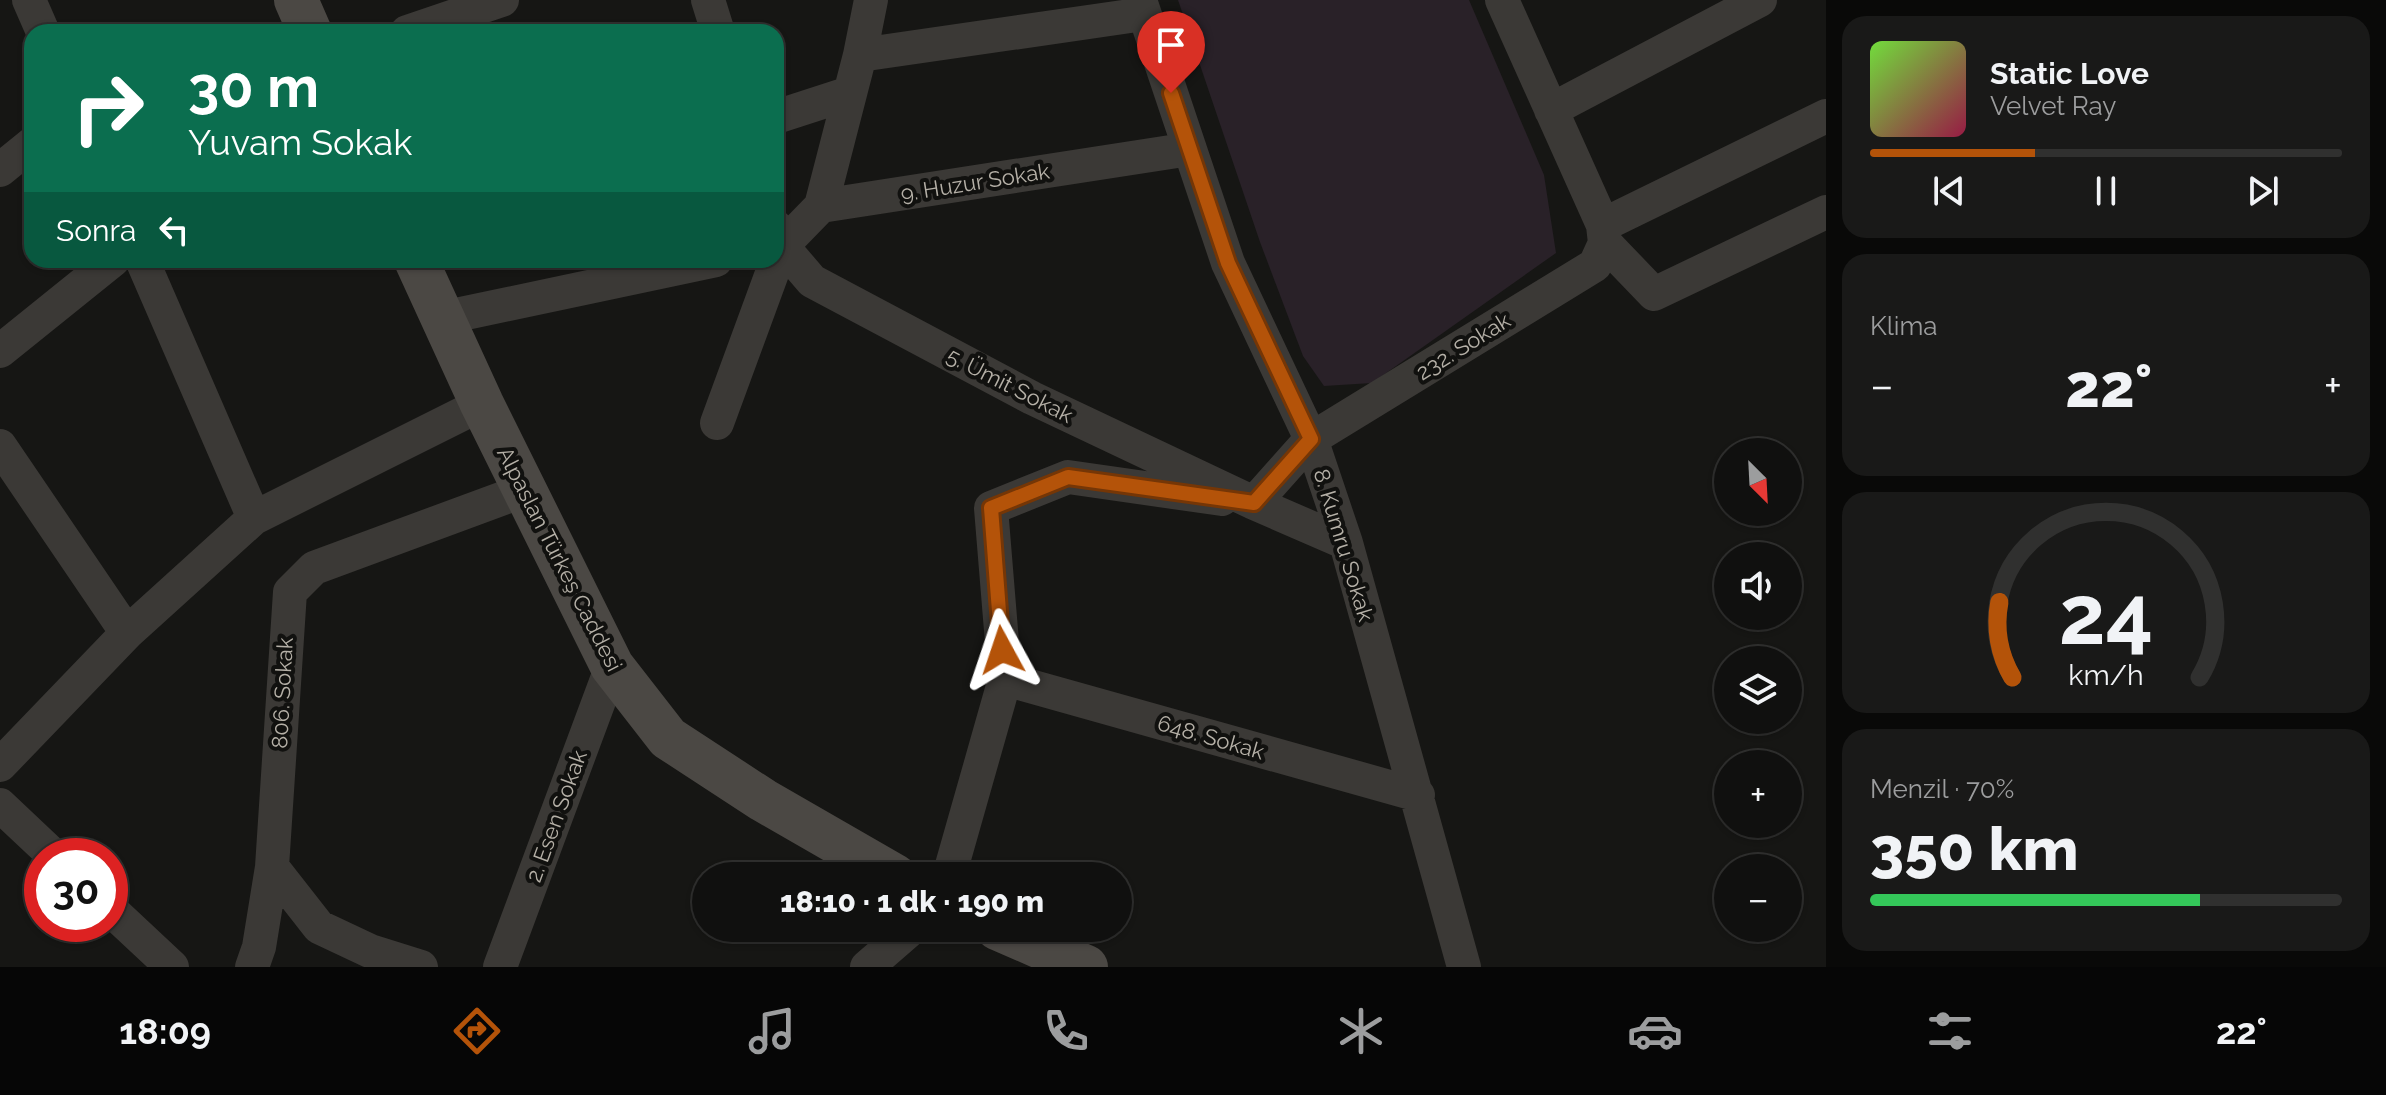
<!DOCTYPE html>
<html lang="tr">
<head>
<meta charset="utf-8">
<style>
	:root { --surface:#10100f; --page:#191918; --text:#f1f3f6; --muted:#9c9d9e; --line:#30302f; --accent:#b45309 }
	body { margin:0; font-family:Raleway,sans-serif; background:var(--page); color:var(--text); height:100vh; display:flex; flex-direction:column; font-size:30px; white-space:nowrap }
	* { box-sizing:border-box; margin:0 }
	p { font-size:26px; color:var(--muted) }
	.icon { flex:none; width:44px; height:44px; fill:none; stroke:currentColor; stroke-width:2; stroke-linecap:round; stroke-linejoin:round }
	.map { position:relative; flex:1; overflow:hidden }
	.details { display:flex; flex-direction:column; gap:16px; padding:16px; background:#090908; width:560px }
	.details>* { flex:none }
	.top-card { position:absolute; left:24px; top:24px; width:760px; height:244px; border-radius:24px; box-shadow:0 2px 6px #0004,0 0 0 2px var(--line); background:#0b6e4f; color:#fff; overflow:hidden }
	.needle { width:52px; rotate:156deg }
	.tools { position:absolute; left:1714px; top:438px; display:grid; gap:16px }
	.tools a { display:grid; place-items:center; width:88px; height:88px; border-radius:50%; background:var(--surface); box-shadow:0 2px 6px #0004,0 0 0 2px var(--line); font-size:40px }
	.speed { position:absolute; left:24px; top:838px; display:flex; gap:16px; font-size:40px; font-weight:700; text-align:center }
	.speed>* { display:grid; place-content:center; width:104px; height:104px; border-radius:50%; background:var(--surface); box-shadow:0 2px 6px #0004,0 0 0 2px var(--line); line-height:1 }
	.speed .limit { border:12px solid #d22; background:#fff; color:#111 }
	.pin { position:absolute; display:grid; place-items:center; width:68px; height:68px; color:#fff; margin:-82px -34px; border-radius:50% 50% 50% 0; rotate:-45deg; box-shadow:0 0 8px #0007 }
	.pin .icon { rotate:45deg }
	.me { position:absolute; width:88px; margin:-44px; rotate:355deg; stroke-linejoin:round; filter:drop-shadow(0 0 6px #0008) }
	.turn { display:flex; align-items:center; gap:28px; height:168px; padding:0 32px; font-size:36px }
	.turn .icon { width:104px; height:104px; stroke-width:2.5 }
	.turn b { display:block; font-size:56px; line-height:68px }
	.then { display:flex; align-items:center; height:76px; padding:0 32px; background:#0003; gap:16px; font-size:30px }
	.big { font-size:60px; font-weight:800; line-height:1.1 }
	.details .widget { flex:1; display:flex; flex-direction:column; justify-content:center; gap:12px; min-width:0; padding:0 28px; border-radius:24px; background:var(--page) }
	.details .dial { align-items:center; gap:0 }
	.dial svg { height:208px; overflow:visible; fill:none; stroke:var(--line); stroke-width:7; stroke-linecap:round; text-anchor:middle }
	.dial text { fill:var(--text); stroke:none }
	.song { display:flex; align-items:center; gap:24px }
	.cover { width:96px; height:96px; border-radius:12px; background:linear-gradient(135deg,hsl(100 70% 55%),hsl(340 70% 35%)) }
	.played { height:8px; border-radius:4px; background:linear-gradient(90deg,var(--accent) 35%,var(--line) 35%) }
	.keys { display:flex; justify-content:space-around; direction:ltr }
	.heat { display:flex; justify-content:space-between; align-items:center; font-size:44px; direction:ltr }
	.charge { height:12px; border-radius:6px; background:linear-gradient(90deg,#34c759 70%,var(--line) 0) }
	.trip { position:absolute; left:692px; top:862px; width:440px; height:80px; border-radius:40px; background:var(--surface); box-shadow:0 2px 6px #0004,0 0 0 2px var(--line); font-weight:800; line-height:80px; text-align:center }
	.tab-bar { display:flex; height:128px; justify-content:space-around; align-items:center; background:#060606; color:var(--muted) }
	.tab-bar .icon { width:56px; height:56px }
	.tab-bar .current { color:var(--accent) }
	.tab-bar b { font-size:36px; color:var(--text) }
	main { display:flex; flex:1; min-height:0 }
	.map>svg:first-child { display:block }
	.green { fill:#292128 }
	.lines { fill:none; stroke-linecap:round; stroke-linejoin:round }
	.minor { stroke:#3b3936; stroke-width:34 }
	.secondary { stroke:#4b4844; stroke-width:44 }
	.route-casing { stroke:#753606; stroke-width:20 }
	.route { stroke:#b45309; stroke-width:14 }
	.labels { text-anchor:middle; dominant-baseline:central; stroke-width:8; stroke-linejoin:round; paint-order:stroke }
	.street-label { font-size:22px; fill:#b5b0a7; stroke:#11110f }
</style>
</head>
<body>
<main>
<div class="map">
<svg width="1826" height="967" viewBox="0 0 1826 967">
	<rect width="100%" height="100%" fill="#161614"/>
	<path class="green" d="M 1178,0 L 1469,0 L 1544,175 L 1556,253 L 1372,383 L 1324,386 L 1303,356 L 1260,242 Z"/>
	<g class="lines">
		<path class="minor" d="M 29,0 L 43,32
			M 708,0 L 718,32
			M 1140,0 L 1228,263 L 1311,439 L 1346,543 L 1464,967
			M 1502,0 L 1603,225 L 1605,243
			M 407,32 L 502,0
			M 860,55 L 1144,14
			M 1551,110 L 1760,0
			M 776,117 L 850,93
			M 0,170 L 32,144
			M 821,206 L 860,55 L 871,0
			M 1603,225 L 1826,116
			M 776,227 L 782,246 L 812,281 L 1032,398 L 1254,503 L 1346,543
			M 1605,243 L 1654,294 L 1826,212
			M 776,247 L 782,246 L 821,206 L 1190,149
			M 142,260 L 254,518
			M 442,318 L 716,260
			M 0,351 L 113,260
			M 717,423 L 782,246
			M 0,446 L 127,633
			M 1254,503 L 1311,439 L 1595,265 L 1605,243
			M 1005,679 L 1418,795
			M 0,765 L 127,633 L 254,518 L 482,404
			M 0,805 L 54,856
			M 949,876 L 1005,679 L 991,508 L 1068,477 L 1222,499
			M 110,909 L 172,967
			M 252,967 L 259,947 L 272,867
			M 421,967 L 370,951 L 319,927 L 272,867 L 290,592 L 314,568 L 525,490
			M 500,967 L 612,666
			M 867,967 L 912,928"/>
		<path class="secondary" d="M 296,0 L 310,32
			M 416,260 L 482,404 L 612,666 L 668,738 L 763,800 L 895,876
			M 997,928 L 1086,967"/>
	</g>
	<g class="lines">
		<g class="route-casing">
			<path id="route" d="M 1002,650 L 991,508 L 1068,477 L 1254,503 L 1311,439 L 1228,263 L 1171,93"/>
		</g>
		<use href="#route" class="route"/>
	</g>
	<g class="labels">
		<g class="street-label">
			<text transform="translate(975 182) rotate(-9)">9. Huzur Sokak</text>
			<text transform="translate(1463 346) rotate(-32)">232. Sokak</text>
			<text transform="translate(1010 385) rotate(27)">5. Ümit Sokak</text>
			<text transform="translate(1344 545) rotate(73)">8. Kumru Sokak</text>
			<text transform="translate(560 559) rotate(63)">Alpaslan Türkeş Caddesi</text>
			<text transform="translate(282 693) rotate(-87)">806. Sokak</text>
			<text transform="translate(1211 737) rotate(16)">648. Sokak</text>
			<text transform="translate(556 816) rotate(-70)">2. Esen Sokak</text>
		</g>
	</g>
</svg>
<div class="tools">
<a><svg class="needle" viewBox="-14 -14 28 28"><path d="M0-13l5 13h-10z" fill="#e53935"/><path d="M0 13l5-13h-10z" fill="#9c9d9e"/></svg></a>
<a><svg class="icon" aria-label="sound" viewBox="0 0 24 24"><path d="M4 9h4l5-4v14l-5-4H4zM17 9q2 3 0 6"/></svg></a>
<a><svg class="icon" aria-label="layers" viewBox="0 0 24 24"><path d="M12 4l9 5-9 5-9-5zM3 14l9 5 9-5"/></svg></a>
<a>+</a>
<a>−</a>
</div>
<div class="speed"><div class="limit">30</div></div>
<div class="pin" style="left:1171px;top:93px;background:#d93025"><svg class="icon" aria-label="arrive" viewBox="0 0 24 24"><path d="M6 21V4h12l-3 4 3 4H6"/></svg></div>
<svg class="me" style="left:1002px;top:650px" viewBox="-20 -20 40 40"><path d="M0-17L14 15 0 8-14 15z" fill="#b45309" stroke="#fff" stroke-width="4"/></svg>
<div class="trip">18:10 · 1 dk · 190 m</div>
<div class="top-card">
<div class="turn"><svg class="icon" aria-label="right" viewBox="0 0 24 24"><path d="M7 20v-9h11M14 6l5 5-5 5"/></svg><div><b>30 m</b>Yuvam Sokak</div></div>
<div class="then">Sonra<svg class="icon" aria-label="left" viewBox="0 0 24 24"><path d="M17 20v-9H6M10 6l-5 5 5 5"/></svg></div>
</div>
</div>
<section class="details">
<div class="widget">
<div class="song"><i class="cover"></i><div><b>Static Love</b><p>Velvet Ray</p></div></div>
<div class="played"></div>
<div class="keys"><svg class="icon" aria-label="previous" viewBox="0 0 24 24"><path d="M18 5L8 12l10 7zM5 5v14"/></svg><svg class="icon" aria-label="pause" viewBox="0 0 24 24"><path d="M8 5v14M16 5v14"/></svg><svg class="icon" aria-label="next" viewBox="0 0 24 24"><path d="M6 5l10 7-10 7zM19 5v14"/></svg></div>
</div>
<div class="widget"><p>Klima</p>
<div class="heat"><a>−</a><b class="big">22°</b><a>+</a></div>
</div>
<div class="widget dial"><svg viewBox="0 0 100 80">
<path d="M14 69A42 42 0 1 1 86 69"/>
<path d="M14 69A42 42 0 0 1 9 40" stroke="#b45309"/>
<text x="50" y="56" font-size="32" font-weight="700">24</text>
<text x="50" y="72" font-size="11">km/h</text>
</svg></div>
<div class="widget"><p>Menzil · 70%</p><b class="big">350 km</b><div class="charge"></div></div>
</section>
</main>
<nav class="tab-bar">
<b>18:09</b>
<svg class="icon current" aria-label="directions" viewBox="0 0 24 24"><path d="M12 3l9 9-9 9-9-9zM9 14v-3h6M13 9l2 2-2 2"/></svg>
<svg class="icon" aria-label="music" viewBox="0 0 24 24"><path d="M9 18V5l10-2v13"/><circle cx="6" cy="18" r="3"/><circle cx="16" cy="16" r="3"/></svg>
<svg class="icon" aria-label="phone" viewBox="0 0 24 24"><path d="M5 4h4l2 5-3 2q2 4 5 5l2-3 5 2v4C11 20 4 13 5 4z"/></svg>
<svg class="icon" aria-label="climate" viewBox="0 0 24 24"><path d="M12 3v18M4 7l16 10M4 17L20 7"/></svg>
<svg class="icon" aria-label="car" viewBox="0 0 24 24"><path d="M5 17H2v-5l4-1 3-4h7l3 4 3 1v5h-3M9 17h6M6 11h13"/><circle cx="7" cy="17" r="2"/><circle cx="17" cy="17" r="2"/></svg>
<svg class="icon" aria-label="filters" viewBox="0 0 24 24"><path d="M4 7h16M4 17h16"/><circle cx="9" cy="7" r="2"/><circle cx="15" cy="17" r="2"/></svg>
<b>22°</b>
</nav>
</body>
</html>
